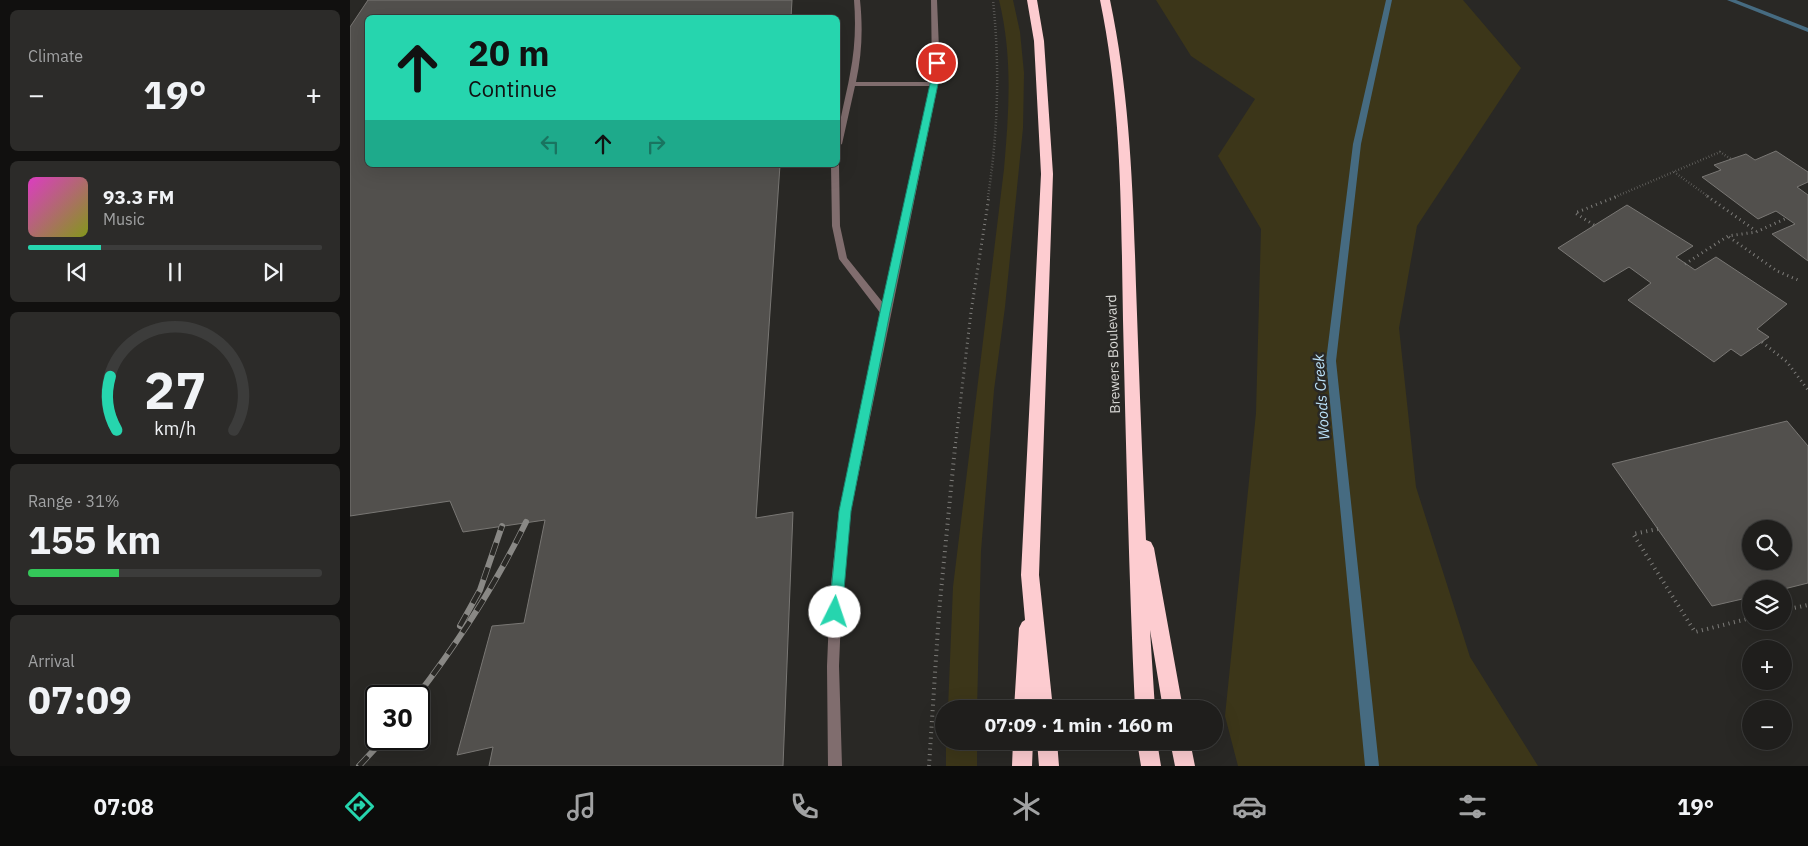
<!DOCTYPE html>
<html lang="en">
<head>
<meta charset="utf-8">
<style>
	:root { --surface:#1f1e1c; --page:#2c2b29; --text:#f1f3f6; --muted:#a1a2a3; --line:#3c3c3b; --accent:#26d5ae }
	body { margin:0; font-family:"IBM Plex Sans",sans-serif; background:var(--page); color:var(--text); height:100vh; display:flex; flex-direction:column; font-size:19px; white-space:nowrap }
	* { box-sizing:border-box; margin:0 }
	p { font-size:16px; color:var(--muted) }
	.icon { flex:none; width:28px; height:28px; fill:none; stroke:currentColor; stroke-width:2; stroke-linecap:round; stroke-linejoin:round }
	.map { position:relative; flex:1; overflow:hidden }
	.sheet { display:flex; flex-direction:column; gap:10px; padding:10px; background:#11100f; width:350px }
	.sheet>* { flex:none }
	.top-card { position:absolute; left:15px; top:15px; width:475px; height:152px; border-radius:8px; box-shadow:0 5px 20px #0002,0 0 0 1px var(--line); background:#26d5ae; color:#111; overflow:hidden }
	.controls { position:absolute; left:1392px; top:520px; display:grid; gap:10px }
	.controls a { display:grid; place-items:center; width:50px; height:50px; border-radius:50%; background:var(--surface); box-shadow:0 5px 20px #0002,0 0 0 1px var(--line); font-size:25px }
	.speed { position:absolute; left:15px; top:685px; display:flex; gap:10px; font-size:25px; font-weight:700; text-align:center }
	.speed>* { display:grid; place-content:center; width:65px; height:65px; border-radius:50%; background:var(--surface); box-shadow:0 5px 20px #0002,0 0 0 1px var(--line); line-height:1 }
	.speed .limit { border:2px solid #111; border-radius:8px; background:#fff; color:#111 }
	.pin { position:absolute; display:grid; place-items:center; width:42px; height:42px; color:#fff; margin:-21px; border:2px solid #fff; border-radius:50%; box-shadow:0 1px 5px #0007 }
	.me { position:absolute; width:55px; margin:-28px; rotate:4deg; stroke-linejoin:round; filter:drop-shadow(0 0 4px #0008) }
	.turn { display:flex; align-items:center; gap:18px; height:105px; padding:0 20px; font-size:22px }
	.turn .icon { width:65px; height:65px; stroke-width:2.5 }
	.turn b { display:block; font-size:35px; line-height:42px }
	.lanes { display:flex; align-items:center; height:48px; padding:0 20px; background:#0003; justify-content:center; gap:25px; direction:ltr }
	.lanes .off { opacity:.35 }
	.big { font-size:38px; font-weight:800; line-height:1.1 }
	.sheet .card { flex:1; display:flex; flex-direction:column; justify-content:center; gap:8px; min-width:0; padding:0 18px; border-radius:8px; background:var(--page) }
	.sheet .dial { align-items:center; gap:0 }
	.dial svg { height:130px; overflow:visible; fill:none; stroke:var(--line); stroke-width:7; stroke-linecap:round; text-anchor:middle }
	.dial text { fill:var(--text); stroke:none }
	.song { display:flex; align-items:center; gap:15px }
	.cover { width:60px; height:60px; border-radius:8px; background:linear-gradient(135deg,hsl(310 70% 55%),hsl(70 70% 35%)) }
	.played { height:5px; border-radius:2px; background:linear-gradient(90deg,var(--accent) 25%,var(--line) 25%) }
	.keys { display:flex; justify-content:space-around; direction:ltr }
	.heat { display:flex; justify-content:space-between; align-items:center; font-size:28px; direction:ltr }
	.charge { height:8px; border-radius:4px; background:linear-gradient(90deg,#34c759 31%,var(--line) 0) }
	.trip { position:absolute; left:585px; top:700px; width:288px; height:50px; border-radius:25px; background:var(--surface); box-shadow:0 5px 20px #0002,0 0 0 1px var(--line); font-weight:800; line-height:50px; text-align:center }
	.tabs { display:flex; height:80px; justify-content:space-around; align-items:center; background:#0c0c0b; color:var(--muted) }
	.tabs .icon { width:35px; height:35px }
	.tabs .current { color:var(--accent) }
	.tabs b { font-size:22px; color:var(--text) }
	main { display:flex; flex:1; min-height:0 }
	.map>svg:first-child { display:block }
	.green { fill:#3c3619 }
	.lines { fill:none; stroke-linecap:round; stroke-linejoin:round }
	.stream { fill:#466b81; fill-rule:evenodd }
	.building { fill:#52504d; stroke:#797774; fill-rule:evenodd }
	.path-far2 { stroke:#7e7d7a; stroke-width:2.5; stroke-dasharray:0.5 2.5; stroke-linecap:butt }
	.path-far1 { stroke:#7e7d7a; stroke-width:3; stroke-dasharray:1 4; stroke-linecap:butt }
	.path { stroke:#7e7d7a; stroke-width:4; stroke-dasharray:1 4.5; stroke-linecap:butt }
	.lane { fill:#806d6e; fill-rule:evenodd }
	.street { fill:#806d6e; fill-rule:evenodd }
	.highway { fill:#fdccd0; fill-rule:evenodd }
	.rail-casing { stroke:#898885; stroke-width:6 }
	.rail { stroke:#292825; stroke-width:4.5; stroke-dasharray:13; stroke-linecap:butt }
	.route { fill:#26d5ae; stroke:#198a71 }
	.labels { text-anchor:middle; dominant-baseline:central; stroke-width:5; stroke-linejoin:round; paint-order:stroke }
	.street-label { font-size:14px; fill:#d5d5d2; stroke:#292825 }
	.water-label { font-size:15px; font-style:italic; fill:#bbe1f8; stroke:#292825 }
</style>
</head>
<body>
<main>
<section class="sheet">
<div class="card"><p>Climate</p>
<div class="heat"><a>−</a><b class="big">19°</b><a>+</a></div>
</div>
<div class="card">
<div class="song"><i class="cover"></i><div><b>93.3 FM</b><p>Music</p></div></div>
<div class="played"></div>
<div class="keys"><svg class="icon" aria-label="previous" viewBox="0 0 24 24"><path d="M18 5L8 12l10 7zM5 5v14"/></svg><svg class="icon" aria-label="pause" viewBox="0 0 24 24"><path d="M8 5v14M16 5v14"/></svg><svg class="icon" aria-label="next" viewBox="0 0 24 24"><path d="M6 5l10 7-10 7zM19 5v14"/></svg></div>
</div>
<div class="card dial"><svg viewBox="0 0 100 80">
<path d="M14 69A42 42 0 1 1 86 69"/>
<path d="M14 69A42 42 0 0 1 10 36" stroke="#26d5ae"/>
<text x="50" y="56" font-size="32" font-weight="700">27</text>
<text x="50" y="72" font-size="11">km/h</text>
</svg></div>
<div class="card"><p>Range · 31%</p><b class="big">155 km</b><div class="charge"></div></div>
<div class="card"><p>Arrival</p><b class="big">07:09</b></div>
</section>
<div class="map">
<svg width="1458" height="766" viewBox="0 0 1458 766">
	<rect width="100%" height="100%" fill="#292825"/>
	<path class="green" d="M 649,0 L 663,0 L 670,32 L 674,73 L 673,128 L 655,307 L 644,390 L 631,551 L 627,709 L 598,709 L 603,587 L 654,169 C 659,111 663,57 649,0 Z
		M 806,0 L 1113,0 L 1171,68 L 1067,226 L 1049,328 L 1066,487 L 1120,657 L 1188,766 L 888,766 L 875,716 L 906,413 L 911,229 L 868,156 L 905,99 L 841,56 Z
		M 596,741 L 627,741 L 627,766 L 596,766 Z"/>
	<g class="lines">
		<path class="stream" d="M 1036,0 L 1042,0 L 1011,144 L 986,361 L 1029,766 L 1015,766 L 976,361 L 1003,144 Z
			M 1377,0 L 1386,0 L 1458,28 L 1458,32 Z"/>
	</g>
	<path class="building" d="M 18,0 L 442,0 L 441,18 L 18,18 L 18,165 L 430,165 L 406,518 L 443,512 L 433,766 L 139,766 L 143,747 L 107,755 L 142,626 L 174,623 L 195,520 L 113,532 L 100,501 L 0,516 L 0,27 Z
		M 1426,151 L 1458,172 L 1458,182 L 1447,187 L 1458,195 L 1458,261 L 1422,234 L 1445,224 L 1426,211 L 1408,219 L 1352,177 L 1371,170 L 1364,165 L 1396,154 L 1405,160 Z
		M 1277,205 L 1343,246 L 1326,257 L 1345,270 L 1366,257 L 1437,304 L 1407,329 L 1419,337 L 1391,356 L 1381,349 L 1364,362 L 1278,300 L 1301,283 L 1279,267 L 1254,282 L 1208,248 Z
		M 1437,421 L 1458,446 L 1458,583 L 1434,589 L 1401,589 L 1401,597 L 1362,606 L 1262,464 ZM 1401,529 L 1434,529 L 1434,561 L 1401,561 Z"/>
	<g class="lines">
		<path class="path-far2" d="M 1324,172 L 1359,197
			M 638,197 C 648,131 650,67 643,0
			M 1265,197 L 1370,152 L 1381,159"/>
		<path class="path-far1" d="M 1357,196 L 1406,231
			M 1244,225 L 1225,213 L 1268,196
			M 1379,237 L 1427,271 L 1448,280
			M 1335,264 L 1378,236 L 1406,232 L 1437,218
			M 1412,342 L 1437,362 L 1458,390
			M 605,448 L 621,312 L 639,196"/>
		<path class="path" d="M 1308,529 L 1283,534 L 1345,632 L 1401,618
			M 1434,610 L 1458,605
			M 579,766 L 589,612 L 605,447"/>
		<path class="lane" d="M 504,0 L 510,0 C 513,28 512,54 506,82 L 581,82 L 582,74 L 581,0 L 587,0 L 590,74 L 501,511 L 499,515 L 495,516 L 491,515 L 489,511 L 531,314 L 489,259 L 482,226 L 481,165 L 488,165 L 488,163 L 489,165 L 490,226 L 497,258 L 534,304 L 580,86 L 505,86 L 492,144 L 488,146 C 488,121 496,98 500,74 C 505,49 506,25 504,0 Z"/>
		<path class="street" d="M 495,506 L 499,507 L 501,511 L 492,593 L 489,666 L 492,766 L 478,766 L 477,666 L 480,593 L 489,511 L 491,507 Z"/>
		<path class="highway" d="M 677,0 L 687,0 L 694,41 L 703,174 L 689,575 L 703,709 L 664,709 L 669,628 L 672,622 L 675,620 L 671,575 L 691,174 L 684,41 Z
			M 750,0 L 760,0 C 780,95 783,190 786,286 C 789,371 792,456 796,540 L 801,542 L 804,548 L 833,709 L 813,709 L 800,630 L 805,709 L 785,709 C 779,579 776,449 773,320 C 771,212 772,106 750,0 Z
			M 663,741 L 683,741 L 682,766 L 662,766 Z
			M 687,741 L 707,741 L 709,766 L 689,766 Z
			M 787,741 L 807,741 L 811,766 L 791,766 Z
			M 820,741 L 840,741 L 845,766 L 825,766 Z"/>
		<g class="rail-casing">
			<path id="rail" d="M 110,626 L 130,590 L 152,526
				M 67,696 C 109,641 146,584 176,522
				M 9,766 L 34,739"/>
		</g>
		<use href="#rail" class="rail"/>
	</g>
	<path class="route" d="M 587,61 L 591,63 L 588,84 L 540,312 L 501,511 L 492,612 L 490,616 L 485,618 L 481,616 L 479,612 L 489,511 L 530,312 L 580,84 L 583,63 Z"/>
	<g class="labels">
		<g class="street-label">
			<text transform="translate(763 354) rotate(-92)">Brewers Boulevard</text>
		</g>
		<g class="water-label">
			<text transform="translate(971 397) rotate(-94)">Woods Creek</text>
		</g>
	</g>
</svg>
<div class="controls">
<a><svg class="icon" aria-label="search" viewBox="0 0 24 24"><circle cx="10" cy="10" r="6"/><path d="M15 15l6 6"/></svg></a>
<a><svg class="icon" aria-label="layers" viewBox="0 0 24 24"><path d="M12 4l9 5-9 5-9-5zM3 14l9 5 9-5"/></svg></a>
<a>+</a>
<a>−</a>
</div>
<div class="speed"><div class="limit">30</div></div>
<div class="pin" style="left:587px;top:63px;background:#d93025"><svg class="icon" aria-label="arrive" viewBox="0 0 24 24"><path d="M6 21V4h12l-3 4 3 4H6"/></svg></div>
<svg class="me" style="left:485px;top:612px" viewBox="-20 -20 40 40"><circle r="19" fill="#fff"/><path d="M0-13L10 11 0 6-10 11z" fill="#26d5ae"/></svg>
<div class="trip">07:09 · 1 min · 160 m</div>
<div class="top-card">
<div class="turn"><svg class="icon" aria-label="ahead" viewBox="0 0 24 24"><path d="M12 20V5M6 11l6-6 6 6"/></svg><div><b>20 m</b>Continue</div></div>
<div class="lanes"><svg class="icon off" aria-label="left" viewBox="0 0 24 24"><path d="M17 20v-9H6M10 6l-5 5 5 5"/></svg><svg class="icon" aria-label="ahead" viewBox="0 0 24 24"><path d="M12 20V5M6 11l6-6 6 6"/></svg><svg class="icon off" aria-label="right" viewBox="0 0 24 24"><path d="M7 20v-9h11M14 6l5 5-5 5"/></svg></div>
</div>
</div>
</main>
<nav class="tabs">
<b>07:08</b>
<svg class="icon current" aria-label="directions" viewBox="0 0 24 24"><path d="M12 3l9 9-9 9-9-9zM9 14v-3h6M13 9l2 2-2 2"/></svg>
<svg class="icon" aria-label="music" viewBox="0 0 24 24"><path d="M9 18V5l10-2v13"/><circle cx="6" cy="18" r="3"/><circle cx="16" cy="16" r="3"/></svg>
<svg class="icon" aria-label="phone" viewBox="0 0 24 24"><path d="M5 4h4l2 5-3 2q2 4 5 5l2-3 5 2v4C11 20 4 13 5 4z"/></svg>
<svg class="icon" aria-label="climate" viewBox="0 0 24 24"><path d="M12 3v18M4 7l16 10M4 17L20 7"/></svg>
<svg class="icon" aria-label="car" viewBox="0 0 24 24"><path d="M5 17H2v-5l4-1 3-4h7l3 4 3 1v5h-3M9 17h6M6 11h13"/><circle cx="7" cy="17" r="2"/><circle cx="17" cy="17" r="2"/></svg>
<svg class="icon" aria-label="filters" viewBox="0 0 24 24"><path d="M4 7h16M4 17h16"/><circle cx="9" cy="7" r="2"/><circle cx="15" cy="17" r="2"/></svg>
<b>19°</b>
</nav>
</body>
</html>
